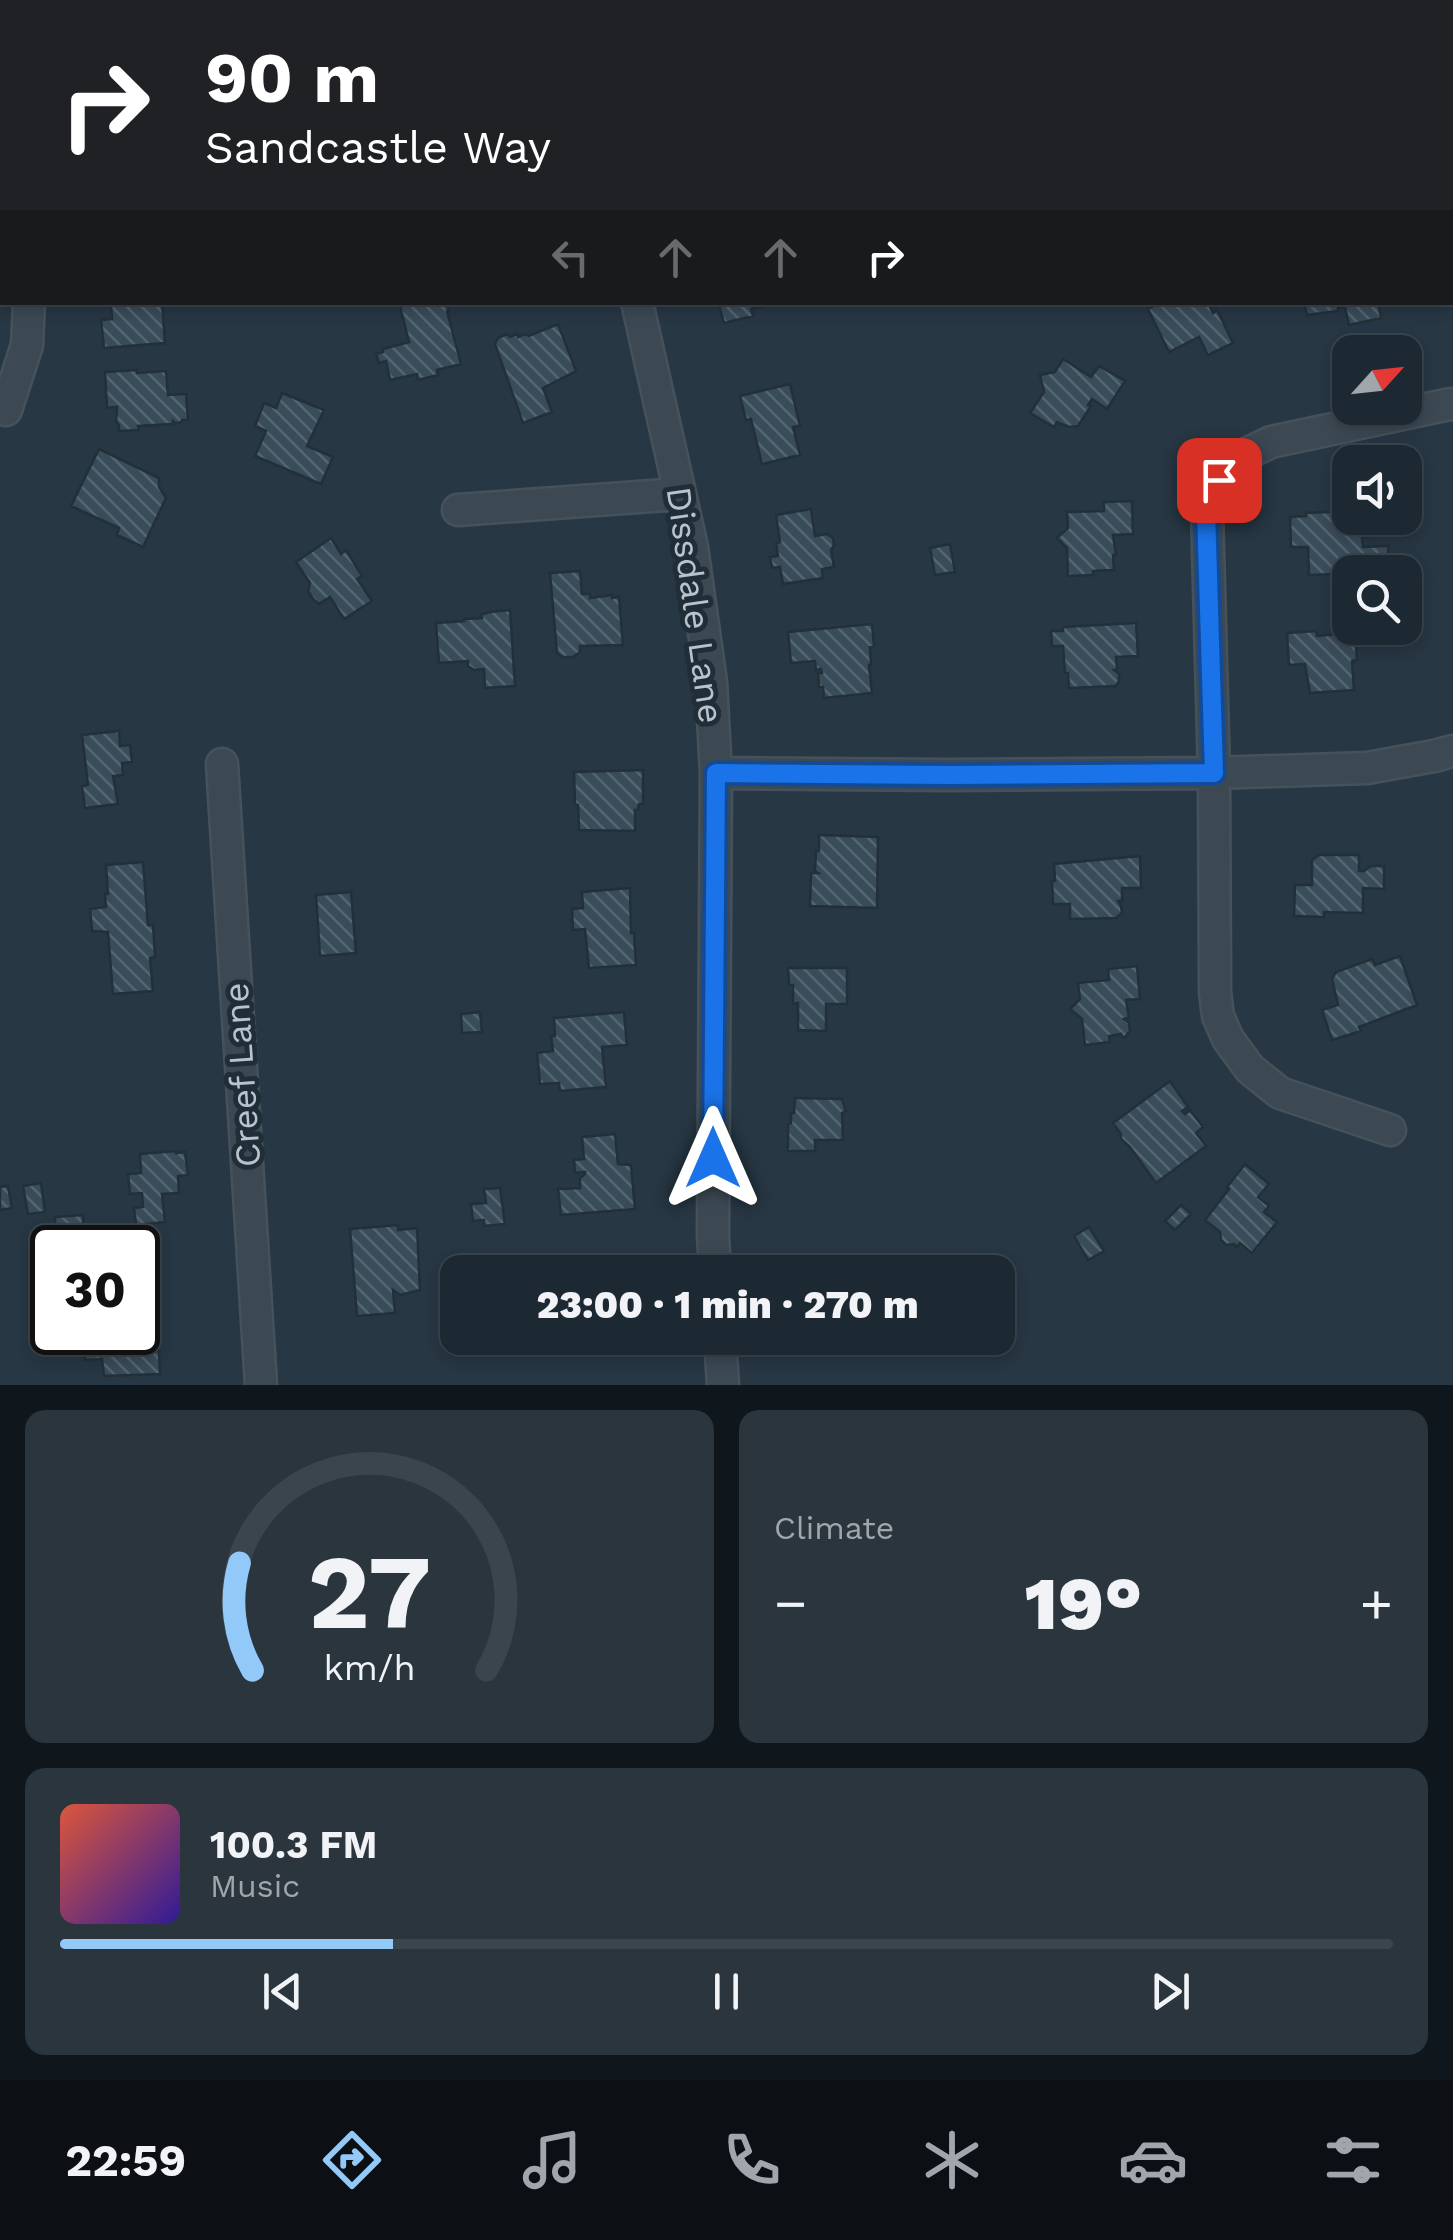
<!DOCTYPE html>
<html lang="en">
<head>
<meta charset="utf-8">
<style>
	:root { --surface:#1d2932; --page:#2a353e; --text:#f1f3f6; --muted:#a0a6ac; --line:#3b454d; --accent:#92c9f9 }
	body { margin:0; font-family:"Work Sans",sans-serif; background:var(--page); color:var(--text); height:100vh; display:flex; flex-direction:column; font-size:38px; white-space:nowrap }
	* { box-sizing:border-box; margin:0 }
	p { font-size:32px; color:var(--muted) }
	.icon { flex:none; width:55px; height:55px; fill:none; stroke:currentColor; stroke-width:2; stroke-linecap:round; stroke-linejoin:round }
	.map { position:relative; height:1385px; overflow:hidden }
	.sheet { display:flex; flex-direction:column; gap:25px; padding:25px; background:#10171c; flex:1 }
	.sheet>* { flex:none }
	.hud { position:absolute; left:0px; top:0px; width:1455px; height:305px; box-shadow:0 5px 15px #0003,0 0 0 2px var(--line); background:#202124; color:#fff; overflow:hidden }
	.needle { width:65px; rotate:63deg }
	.tools { position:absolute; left:1332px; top:335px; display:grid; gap:20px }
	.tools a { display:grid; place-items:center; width:90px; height:90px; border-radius:20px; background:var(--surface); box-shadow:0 5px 15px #0003,0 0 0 2px var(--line); font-size:50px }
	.speed { position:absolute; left:30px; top:1225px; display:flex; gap:20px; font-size:50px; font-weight:700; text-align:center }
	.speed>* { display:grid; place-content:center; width:130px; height:130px; border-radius:50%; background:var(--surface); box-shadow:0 5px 15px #0003,0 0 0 2px var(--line); line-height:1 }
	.speed .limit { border:5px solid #111; border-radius:15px; background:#fff; color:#111 }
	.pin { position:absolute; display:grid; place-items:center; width:85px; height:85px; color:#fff; margin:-42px; border-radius:20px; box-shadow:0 5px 15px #0006 }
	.me { position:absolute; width:110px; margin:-55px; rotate:0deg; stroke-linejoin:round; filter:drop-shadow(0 0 8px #0008) }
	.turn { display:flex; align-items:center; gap:35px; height:210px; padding:0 40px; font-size:45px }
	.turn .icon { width:130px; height:130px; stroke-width:2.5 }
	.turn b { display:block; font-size:70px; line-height:85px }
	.lanes { display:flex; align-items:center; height:95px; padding:0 40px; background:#0003; justify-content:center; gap:50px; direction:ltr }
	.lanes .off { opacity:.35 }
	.big { font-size:75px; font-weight:800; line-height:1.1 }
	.sheet .widget { flex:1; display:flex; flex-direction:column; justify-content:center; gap:15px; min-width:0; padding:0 35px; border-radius:20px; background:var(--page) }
	.sheet .dial { align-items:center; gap:0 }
	.dial svg { height:260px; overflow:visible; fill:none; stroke:var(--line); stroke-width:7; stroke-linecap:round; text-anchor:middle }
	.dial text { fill:var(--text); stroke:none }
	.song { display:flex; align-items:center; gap:30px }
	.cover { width:120px; height:120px; border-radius:15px; background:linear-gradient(135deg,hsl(10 70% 55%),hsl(250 70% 35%)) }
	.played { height:10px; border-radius:5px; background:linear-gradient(90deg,var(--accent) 25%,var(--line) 25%) }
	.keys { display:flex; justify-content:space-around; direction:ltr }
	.heat { display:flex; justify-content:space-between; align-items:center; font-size:55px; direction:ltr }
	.sheet .tiles { flex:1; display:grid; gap:25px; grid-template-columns:1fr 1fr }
	.widget:last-child { grid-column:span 2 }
	.trip { position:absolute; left:440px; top:1255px; width:575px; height:100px; border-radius:20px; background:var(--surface); box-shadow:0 5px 15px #0003,0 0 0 2px var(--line); font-weight:800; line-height:100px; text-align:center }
	.tab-bar { display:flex; height:160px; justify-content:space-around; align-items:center; background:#0c1014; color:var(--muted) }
	.tab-bar .icon { width:70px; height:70px }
	.tab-bar .on { color:var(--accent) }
	.tab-bar b { font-size:45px; color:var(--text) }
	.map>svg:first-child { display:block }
	.building { fill:url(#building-back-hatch); stroke:#22303a; stroke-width:2.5 }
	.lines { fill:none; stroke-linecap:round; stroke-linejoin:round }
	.street-casing { stroke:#45525c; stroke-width:35 }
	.street { stroke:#3c4953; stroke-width:30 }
	.route-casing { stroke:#114b97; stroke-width:25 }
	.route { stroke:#1a73e8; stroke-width:18 }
	.labels { text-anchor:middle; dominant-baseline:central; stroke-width:10; stroke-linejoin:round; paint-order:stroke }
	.street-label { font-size:35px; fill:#b9c3cd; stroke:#202e38 }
</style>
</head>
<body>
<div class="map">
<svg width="1453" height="1385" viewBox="0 0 1453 1385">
	<defs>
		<pattern id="building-back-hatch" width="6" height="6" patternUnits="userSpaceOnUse" patternTransform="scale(2.5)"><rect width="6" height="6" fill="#394c59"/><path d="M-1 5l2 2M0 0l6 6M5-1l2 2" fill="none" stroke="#546470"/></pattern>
	</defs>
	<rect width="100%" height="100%" fill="#273743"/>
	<path class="building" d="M 0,0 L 31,0 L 30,2 L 2,2 L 2,42 L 0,40 Z
		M 119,302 L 162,302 L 165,343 L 104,348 L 101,320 L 112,319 L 111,305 Z
		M 413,302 L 447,302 L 449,311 L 447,311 L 461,364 L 437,370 L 438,375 L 418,380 L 417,374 L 390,380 L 386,361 L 379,363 L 376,354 L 383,352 L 383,349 L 409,342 L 400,306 Z
		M 718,302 L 778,302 L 778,303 L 751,309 L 753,316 L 724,323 Z
		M 1162,302 L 1208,302 L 1213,313 L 1217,310 L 1233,343 L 1208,355 L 1199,337 L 1169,352 L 1148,309 Z
		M 1304,302 L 1378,302 L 1381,318 L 1349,325 L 1345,307 L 1338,308 L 1338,311 L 1307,315 Z
		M 558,324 L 576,371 L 543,388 L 552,412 L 523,423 L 495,344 L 498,338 L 507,334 L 510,337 L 517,334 L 518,337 L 525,334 L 529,336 Z
		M 1063,359 L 1091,377 L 1099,366 L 1125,381 L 1107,409 L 1092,399 L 1088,405 L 1091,406 L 1078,426 L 1069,427 L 1057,422 L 1054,427 L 1030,413 L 1044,392 L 1040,375 L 1055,372 Z
		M 137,370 L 137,373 L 166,371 L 168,395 L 186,394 L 188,420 L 182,420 L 180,423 L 175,423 L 173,421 L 173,424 L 138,426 L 139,430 L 119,431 L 119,425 L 116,422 L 117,407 L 107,408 L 105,372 Z
		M 790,384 L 800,426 L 793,427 L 800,455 L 762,464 L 751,419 L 746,420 L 740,396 Z
		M 282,393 L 324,410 L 307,446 L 333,457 L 321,484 L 255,456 L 266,431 L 255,426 L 264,403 L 276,408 Z
		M 99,449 L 159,478 L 159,487 L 166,498 L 143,547 L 117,535 L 119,528 L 71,506 Z
		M 1132,501 L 1133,534 L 1113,535 L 1116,555 L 1113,555 L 1114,570 L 1093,571 L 1093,575 L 1068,576 L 1067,548 L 1057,538 L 1068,528 L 1067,512 L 1104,511 L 1104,502 Z
		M 811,509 L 815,536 L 827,534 L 833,538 L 834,545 L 831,550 L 834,567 L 822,569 L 823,578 L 783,584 L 780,567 L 772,568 L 770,557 L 778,556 L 776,543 L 780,542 L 776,515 Z
		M 1350,511 L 1350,518 L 1368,518 L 1368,537 L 1362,537 L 1363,547 L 1388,546 L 1389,572 L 1309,575 L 1308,547 L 1291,547 L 1290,517 L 1306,516 L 1306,513 Z
		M 331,538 L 341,554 L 346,550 L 362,576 L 357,579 L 372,601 L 344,619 L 330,597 L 319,604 L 313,599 L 308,591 L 310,583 L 296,562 Z
		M 950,544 L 955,572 L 935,575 L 930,548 Z
		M 580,571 L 582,594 L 590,594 L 590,598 L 612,595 L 612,598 L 619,597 L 623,645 L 580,646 L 580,652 L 573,657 L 563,657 L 557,653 L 550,573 Z
		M 510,610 L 515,686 L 485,688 L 484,669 L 474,670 L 468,666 L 468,661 L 439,663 L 436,623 L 464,621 L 464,619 L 482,618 L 482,614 L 490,612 Z
		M 1136,623 L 1138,656 L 1116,657 L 1117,669 L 1114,670 L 1119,674 L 1119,681 L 1116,686 L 1069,688 L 1068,673 L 1065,673 L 1063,646 L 1052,646 L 1051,631 L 1063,631 L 1063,627 Z
		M 872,624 L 874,646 L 870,647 L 871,665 L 869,665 L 872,693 L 824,698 L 823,687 L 819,687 L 818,673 L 822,673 L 821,669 L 816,670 L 815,661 L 791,663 L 788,632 Z
		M 1316,631 L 1317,636 L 1355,633 L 1357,660 L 1352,661 L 1354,690 L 1310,693 L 1305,664 L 1289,665 L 1287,633 Z
		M 119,731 L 120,746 L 130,745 L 132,762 L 122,763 L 123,775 L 113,776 L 118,804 L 85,808 L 82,786 L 88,785 L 82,735 Z
		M 643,770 L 643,804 L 639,804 L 638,810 L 635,810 L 635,831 L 579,830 L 578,805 L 575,805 L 574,772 Z
		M 819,835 L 878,837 L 877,908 L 810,906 L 811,873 L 818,873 L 815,871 L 816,851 L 819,851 Z
		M 1319,855 L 1359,855 L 1359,871 L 1364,871 L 1371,866 L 1384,866 L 1384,889 L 1363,888 L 1363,913 L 1324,912 L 1324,917 L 1294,916 L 1295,885 L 1312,885 L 1312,860 Z
		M 1140,856 L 1141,888 L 1122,888 L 1122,901 L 1118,901 L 1121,906 L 1122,913 L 1116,918 L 1070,919 L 1070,904 L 1053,904 L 1052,881 L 1055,881 L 1054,864 Z
		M 143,862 L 148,925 L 153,925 L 155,957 L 150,958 L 153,991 L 113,994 L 108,932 L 92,931 L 90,909 L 106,907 L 105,894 L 108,894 L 106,865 Z
		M 630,888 L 631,933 L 634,933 L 636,965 L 589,968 L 585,929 L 573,930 L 572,909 L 583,908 L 582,892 Z
		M 351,892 L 356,953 L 320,956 L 316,895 Z
		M 1400,956 L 1417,1005 L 1359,1027 L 1361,1031 L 1332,1040 L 1322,1010 L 1338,1005 L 1332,979 L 1336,972 L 1372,959 L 1375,965 Z
		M 1137,966 L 1140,999 L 1126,1000 L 1129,1018 L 1124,1019 L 1129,1023 L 1130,1031 L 1125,1037 L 1122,1037 L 1121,1034 L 1109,1036 L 1110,1042 L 1085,1045 L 1082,1019 L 1070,1009 L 1080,999 L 1078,983 L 1109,980 L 1108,969 Z
		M 788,968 L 847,968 L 847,1004 L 826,1004 L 826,1031 L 798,1030 L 798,1003 L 793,1004 L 793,985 L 789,985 Z
		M 480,1012 L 482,1032 L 462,1033 L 461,1014 Z
		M 624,1012 L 627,1045 L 602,1047 L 606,1087 L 560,1091 L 559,1083 L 540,1084 L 537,1053 L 553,1051 L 551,1036 L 555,1036 L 554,1018 Z
		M 1170,1081 L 1188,1107 L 1182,1111 L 1185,1114 L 1190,1110 L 1203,1127 L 1196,1133 L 1206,1146 L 1156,1183 L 1130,1147 L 1121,1139 L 1121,1134 L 1113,1123 Z
		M 795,1098 L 842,1099 L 846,1111 L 842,1113 L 843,1140 L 815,1140 L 815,1151 L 788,1151 L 788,1124 L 791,1123 L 791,1113 L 794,1113 Z
		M 615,1134 L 618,1164 L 631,1165 L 635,1209 L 561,1215 L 558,1189 L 580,1188 L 580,1178 L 585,1174 L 585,1172 L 575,1173 L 574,1160 L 584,1159 L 582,1137 Z
		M 176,1151 L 176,1153 L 185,1152 L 188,1175 L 178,1176 L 179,1193 L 162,1194 L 165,1222 L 136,1225 L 134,1208 L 143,1207 L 142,1193 L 130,1194 L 128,1174 L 141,1173 L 140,1154 Z
		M 1245,1164 L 1269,1184 L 1258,1197 L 1269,1206 L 1264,1212 L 1277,1222 L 1252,1253 L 1240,1243 L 1237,1247 L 1234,1244 L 1226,1245 L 1221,1240 L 1220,1232 L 1205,1220 L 1229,1189 L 1227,1187 Z
		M 41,1183 L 45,1212 L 28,1214 L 23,1186 Z
		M 8,1186 L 12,1208 L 0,1210 L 0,1187 Z
		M 500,1188 L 505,1224 L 484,1226 L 484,1220 L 473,1221 L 471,1204 L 486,1203 L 484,1189 Z
		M 1181,1205 L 1191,1214 L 1175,1230 L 1165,1221 Z
		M 83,1215 L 83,1229 L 55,1230 L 55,1217 Z
		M 398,1225 L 398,1230 L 417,1228 L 420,1290 L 400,1295 L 393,1290 L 395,1313 L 357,1316 L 350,1229 Z
		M 1089,1227 L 1104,1251 L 1088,1260 L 1074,1236 Z
		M 631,1259 L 633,1272 L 600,1272 L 599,1262 Z
		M 147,1324 L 148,1352 L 159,1351 L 160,1374 L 104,1376 L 102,1359 L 85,1360 L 84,1332 L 138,1332 L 138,1325 Z"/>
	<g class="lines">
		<g class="street-casing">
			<path id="street" d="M 864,2 L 882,0
				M 0,154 L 2,157
				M 637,302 L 692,547 L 711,682 L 716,773 L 713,1235 L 715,1272
				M 6,410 L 27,345 L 29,302
				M 458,510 L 680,494
				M 222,764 L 261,1385
				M 716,773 L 948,775 L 1214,773 L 1367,768 L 1434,756 L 1453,751
				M 1390,1130 L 1280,1093 L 1250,1069 L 1228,1039 L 1218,1016 L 1215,992 L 1214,773 L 1207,511 L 1219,480 L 1242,456 L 1271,442 L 1450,404
				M 720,1338 L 723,1385"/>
		</g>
		<use href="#street" class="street"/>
	</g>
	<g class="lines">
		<g class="route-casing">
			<path id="route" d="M 713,1158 L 716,773 L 948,775 L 1214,773 L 1206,510 L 1219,480"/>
		</g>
		<use href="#route" class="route"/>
	</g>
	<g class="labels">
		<g class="street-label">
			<text transform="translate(695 605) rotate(82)">Dissdale Lane</text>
			<text transform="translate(242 1075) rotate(-94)">Creef Lane</text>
		</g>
	</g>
</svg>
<div class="tools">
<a><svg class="needle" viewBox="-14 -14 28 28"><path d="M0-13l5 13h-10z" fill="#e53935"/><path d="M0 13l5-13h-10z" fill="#a0a6ac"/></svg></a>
<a><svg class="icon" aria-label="sound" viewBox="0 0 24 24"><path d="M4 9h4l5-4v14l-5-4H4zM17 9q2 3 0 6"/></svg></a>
<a><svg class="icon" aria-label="search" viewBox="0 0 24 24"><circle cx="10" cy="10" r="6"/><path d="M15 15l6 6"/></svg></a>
</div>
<div class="speed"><div class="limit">30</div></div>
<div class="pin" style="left:1219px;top:480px;background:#d93025"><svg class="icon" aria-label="arrive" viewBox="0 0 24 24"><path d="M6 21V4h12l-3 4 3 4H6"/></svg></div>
<svg class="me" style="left:713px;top:1158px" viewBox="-20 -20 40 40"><path d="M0-17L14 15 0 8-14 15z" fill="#1a73e8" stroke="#fff" stroke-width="4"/></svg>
<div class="trip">23:00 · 1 min · 270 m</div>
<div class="hud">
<div class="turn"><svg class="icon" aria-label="right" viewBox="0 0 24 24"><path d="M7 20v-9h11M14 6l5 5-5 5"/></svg><div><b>90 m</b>Sandcastle Way</div></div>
<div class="lanes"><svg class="icon off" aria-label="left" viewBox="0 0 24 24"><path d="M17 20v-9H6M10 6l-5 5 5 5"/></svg><svg class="icon off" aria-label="ahead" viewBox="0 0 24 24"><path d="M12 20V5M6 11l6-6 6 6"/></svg><svg class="icon off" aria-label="ahead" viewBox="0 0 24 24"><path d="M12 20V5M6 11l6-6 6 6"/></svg><svg class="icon" aria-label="right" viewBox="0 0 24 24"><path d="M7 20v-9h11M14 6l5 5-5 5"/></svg></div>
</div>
</div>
<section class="sheet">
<div class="tiles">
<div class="widget dial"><svg viewBox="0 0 100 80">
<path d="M14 69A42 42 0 1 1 86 69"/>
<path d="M14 69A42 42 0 0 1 10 36" stroke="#92c9f9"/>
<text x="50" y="56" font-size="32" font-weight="700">27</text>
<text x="50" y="72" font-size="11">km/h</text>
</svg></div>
<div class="widget"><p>Climate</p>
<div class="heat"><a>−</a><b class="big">19°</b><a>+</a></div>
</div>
<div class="widget">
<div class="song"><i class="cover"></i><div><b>100.3 FM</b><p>Music</p></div></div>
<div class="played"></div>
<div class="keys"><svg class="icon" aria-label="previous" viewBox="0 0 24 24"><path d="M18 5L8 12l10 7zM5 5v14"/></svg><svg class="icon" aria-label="pause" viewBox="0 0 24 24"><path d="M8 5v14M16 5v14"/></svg><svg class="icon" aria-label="next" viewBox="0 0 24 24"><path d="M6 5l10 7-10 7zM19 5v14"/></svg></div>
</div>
</div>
</section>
<nav class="tab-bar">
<b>22:59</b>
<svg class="icon on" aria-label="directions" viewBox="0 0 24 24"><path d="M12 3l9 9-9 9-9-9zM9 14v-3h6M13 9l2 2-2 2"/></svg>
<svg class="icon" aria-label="music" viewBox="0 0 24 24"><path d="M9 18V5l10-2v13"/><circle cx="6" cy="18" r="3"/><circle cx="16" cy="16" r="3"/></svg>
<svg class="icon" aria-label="phone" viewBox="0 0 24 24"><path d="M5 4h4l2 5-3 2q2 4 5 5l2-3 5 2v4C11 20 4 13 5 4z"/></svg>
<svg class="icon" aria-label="climate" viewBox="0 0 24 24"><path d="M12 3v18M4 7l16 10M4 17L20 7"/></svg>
<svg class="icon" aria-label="car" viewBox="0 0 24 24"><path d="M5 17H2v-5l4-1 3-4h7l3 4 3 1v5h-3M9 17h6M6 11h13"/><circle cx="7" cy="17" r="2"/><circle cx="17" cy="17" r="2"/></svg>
<svg class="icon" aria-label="filters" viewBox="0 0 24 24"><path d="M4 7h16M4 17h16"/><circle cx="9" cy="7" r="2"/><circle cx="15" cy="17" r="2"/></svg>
</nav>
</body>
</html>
